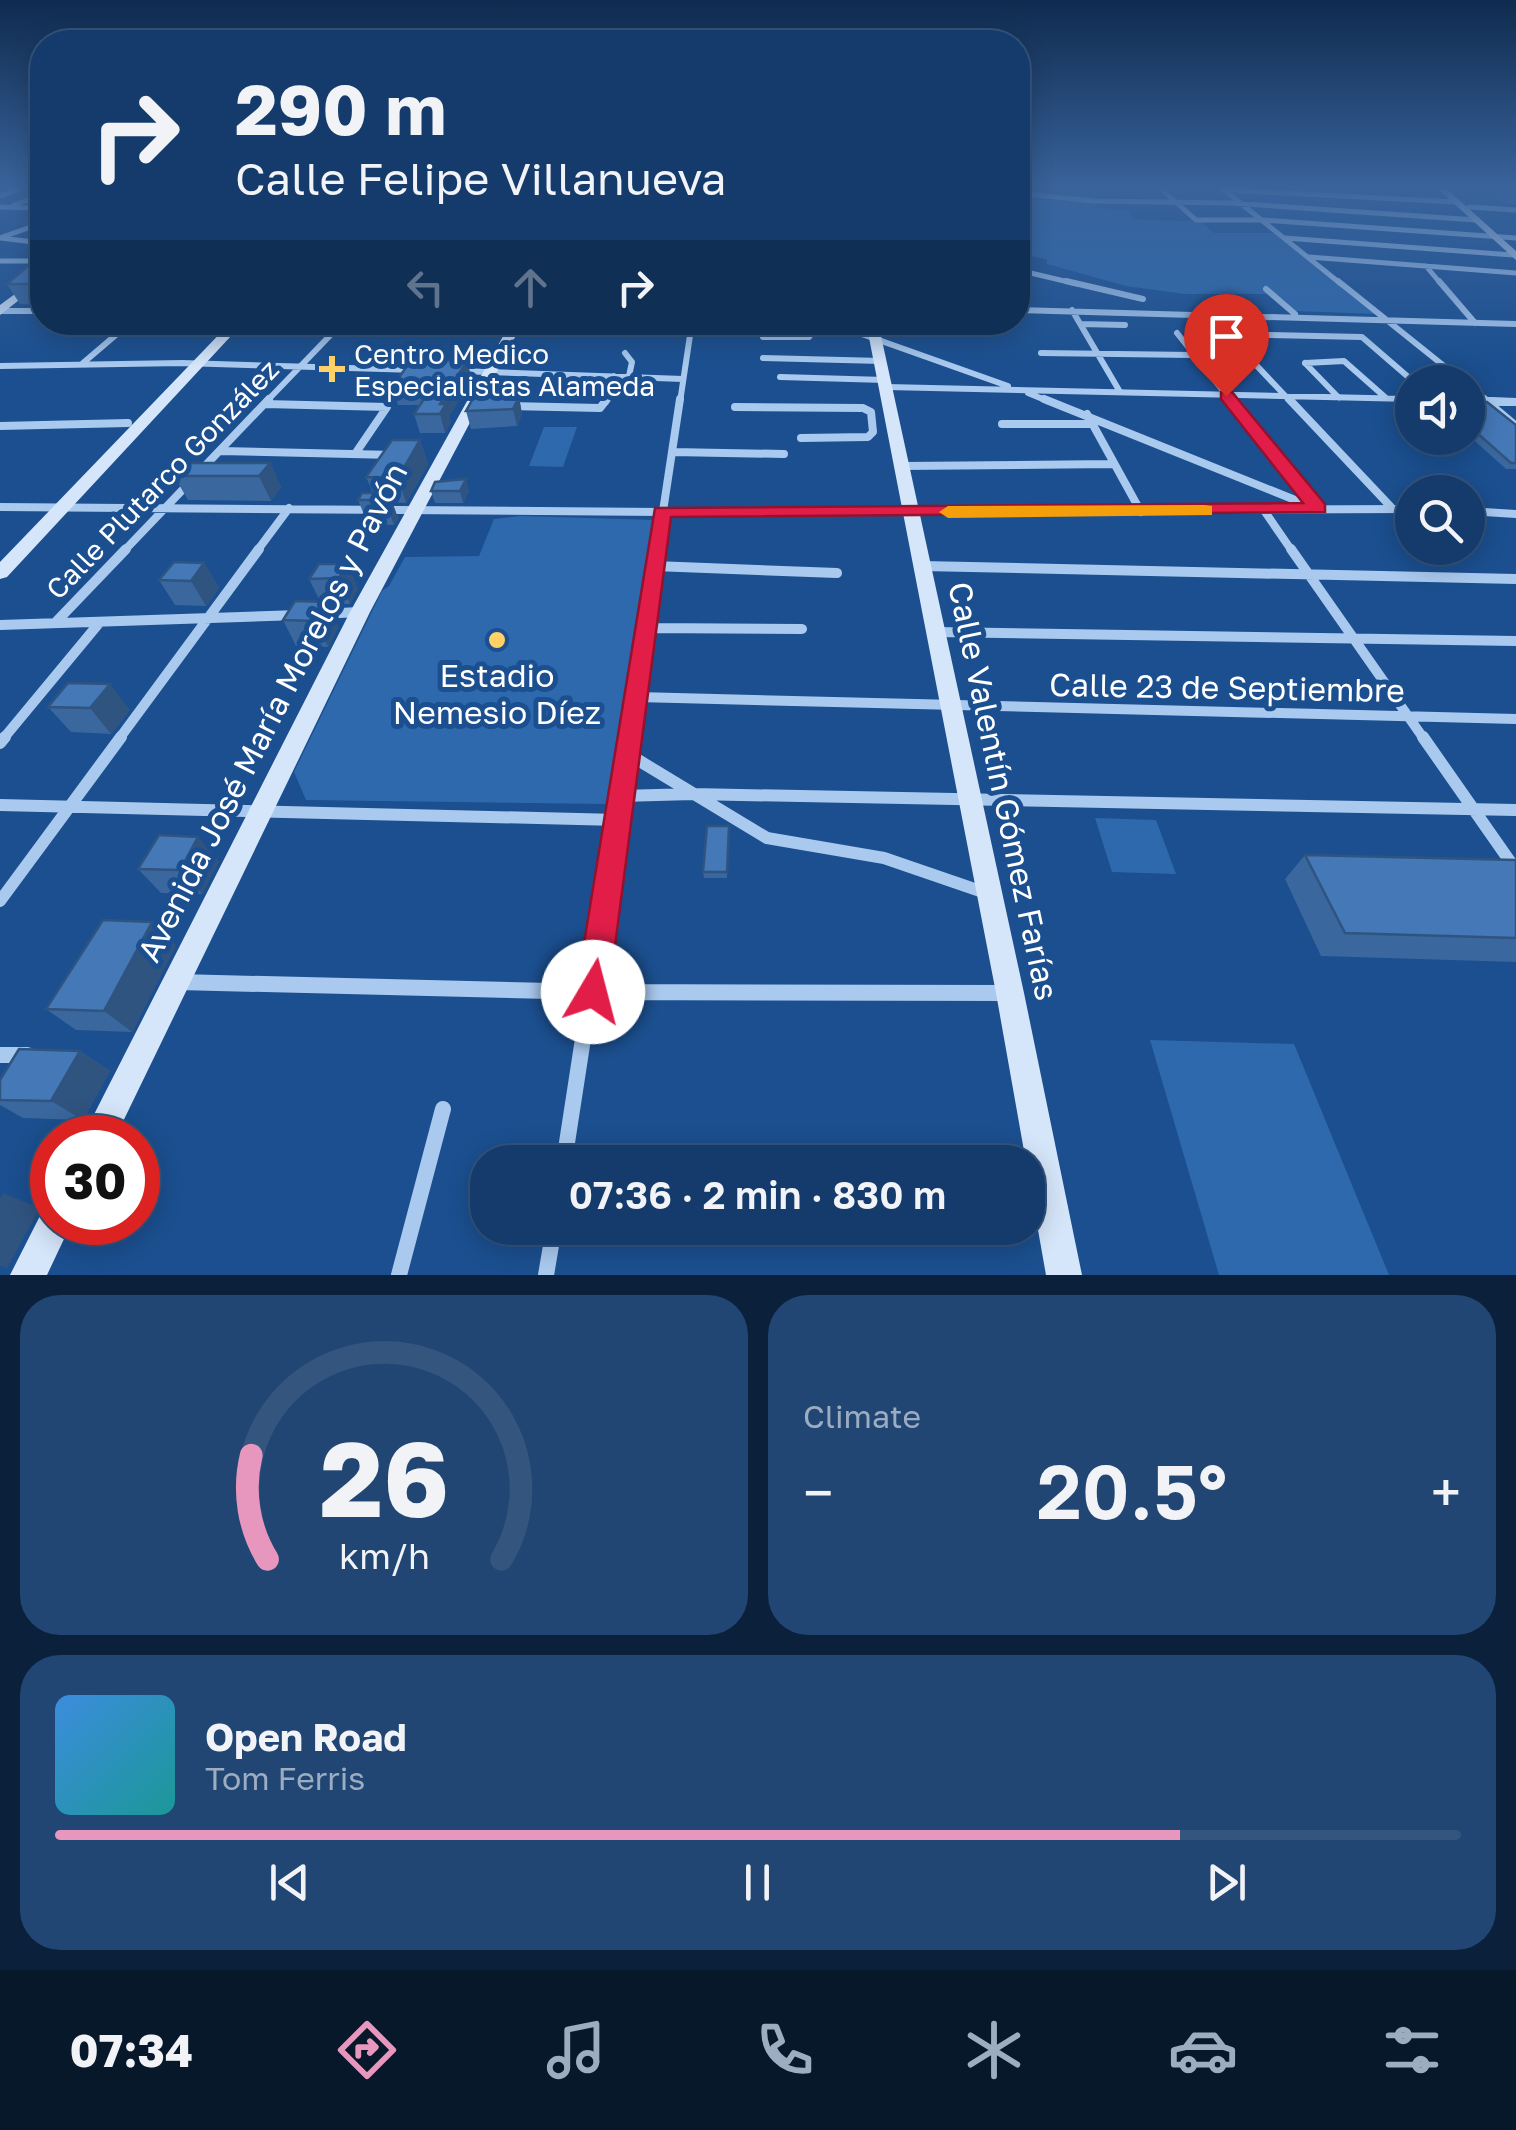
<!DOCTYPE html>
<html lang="en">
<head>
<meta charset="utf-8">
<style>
	:root { --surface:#143b6b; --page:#214673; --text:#f1f3f6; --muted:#9dadc1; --line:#33557e; --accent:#e797bd }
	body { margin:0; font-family:"Golos Text",sans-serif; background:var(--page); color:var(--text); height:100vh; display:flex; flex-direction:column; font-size:38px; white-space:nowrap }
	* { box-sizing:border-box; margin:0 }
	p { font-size:32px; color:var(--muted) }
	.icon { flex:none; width:55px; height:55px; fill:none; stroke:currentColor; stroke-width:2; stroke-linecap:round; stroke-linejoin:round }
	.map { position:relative; height:1275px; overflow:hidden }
	.drawer { display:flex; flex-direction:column; gap:20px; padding:20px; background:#0b203b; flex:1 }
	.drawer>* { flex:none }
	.guide { position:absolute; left:30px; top:30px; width:1000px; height:305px; border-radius:40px; box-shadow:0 5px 25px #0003,0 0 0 2px var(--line); background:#143b6b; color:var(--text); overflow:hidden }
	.tools { position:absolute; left:1395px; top:365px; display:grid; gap:20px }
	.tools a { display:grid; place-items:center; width:90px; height:90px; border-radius:50%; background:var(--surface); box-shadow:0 5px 25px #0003,0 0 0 2px var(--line); font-size:50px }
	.speed { position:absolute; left:30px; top:1115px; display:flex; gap:20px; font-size:50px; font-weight:700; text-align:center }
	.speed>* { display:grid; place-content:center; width:130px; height:130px; border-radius:50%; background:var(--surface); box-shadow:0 5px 25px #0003,0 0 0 2px var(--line); line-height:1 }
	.speed .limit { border:15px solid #d22; background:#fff; color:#111 }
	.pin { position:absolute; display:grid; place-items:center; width:85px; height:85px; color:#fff; margin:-102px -42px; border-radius:50% 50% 50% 0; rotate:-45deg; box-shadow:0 0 10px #0007 }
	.pin .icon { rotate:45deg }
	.me { position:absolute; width:110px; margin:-55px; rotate:8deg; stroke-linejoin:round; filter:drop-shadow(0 0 8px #0008) }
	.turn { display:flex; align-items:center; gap:35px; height:210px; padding:0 40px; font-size:45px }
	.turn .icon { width:130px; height:130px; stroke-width:2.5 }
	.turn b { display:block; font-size:70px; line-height:85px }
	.lanes { display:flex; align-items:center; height:95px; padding:0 40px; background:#0003; justify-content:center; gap:50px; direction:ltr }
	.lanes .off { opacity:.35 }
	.big { font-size:75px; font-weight:600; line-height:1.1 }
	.drawer .card { flex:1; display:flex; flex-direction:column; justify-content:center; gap:15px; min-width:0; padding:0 35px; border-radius:40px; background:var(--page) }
	.drawer .dial { align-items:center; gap:0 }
	.dial svg { height:260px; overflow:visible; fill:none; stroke:var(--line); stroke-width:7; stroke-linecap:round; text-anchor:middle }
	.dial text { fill:var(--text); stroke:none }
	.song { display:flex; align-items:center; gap:30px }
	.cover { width:120px; height:120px; border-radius:15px; background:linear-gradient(135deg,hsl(210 70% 55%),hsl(180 70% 35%)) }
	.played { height:10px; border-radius:5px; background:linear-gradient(90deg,var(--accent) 80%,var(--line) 80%) }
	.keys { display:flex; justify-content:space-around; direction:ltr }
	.heat { display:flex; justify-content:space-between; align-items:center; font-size:55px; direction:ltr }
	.drawer .tiles { flex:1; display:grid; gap:20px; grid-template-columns:1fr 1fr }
	.card:last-child { grid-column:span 2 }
	.trip { position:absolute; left:470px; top:1145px; width:575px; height:100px; border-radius:40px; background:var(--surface); box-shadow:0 5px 25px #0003,0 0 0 2px var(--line); font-weight:600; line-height:100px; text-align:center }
	.menu { display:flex; height:160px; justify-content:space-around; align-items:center; background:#08182b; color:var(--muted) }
	.menu .icon { width:70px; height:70px }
	.menu .selected { color:var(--accent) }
	.menu b { font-size:45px; color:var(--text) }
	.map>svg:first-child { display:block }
	.green { fill:#2e69ad }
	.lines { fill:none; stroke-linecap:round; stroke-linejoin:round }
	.minor-far5 { stroke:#a9c9ee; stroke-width:5 }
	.minor-far4 { stroke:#a9c9ee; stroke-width:6 }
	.minor-far3 { stroke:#a9c9ee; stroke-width:8 }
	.minor-far2 { stroke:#a9c9ee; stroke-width:10 }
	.minor-far1 { stroke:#a9c9ee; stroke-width:12 }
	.minor { stroke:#a9c9ee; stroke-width:16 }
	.tertiary { fill:#a9c9ee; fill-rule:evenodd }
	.secondary { fill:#d6e6fa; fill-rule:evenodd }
	.wall { fill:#3a679d }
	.shaded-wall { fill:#305480 }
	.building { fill:#4478b7; stroke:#305480; stroke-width:2.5 }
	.route { fill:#e11d48; stroke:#92132f; stroke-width:2.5 }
	.slow { fill:#f59e0b }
	.poi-dot { fill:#ffd166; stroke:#1b4f8f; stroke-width:4 }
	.labels { text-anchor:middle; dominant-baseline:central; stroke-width:10; stroke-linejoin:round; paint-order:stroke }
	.far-poi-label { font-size:28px; fill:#fff; stroke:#1b4f8f; text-anchor:start }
	.far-street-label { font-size:28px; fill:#fff; stroke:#1b4f8f }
	.poi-label { font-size:32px; fill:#fff; stroke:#1b4f8f }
	.street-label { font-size:32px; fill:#fff; stroke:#1b4f8f }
</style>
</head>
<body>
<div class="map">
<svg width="1516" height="1275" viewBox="0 0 1516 1275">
	<rect width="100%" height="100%" fill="#1b4f8f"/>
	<path class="green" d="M 1018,199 L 1096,203 L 1098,208 L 1127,210 L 1134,219 L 1201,222 L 1214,233 L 1277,233 L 1377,314 L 1296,311 L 1276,294 L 1185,294 L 1126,286 L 1047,264 L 1047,259 L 1018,254 Z
		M 544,427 L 577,427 L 563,467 L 529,466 Z
		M 520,516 L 655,520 L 607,804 L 306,800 L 294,772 L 382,591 L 389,586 L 405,557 L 479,556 L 494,519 Z
		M 1095,818 L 1156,820 L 1176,874 L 1112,872 Z
		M 1150,1040 L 1294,1044 L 1389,1275 L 1219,1275 Z"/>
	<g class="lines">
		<path class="minor-far5" d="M 1161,189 L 1196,220 L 1263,220 L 1516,238
			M 1223,189 L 1341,284
			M 1224,190 L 1457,202
			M 1018,193 L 1094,201 L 1231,203 L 1476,220
			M 0,196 L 19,189
			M 14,205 L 42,195
			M 0,207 L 42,208
			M 1469,207 L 1516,210
			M 0,238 L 42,223
			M 1,238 L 42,243
			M 1285,238 L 1513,255
			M 1309,257 L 1516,273
			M 0,261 L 42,261
			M 1426,266 L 1441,284
			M 1018,270 L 1077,284
			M 1018,273 L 1024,284"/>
		<path class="minor-far4" d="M 1022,281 L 1028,292
			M 1066,281 L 1143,299
			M 1338,281 L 1464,382
			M 1439,281 L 1475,323
			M 1266,289 L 1295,314
			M 1018,310 L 1516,324
			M 1072,310 L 1120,392
			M 1207,313 L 1291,402
			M 828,322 L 1008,386
			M 1081,324 L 1125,325
			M 428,331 L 433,322
			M 1177,333 L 1232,402
			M 1267,335 L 1362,337 L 1414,382
			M 763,337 L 809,337 L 819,322
			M 625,353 L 632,362 L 629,376
			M 1041,353 L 1193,355
			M 763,358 L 882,361
			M 83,363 L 131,322
			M 1305,363 L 1344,361 L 1386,398
			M 1305,363 L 1339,398
			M 0,366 L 182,363 L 417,370
			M 459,371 L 683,379
			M 780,377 L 885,380
			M 1468,386 L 1487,402
			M 887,387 L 1412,399
			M 1028,393 L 1050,402
			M 1468,400 L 1514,402
			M 266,402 L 343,322
			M 606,402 L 614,376
			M 680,402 L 692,322"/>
		<path class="minor-far3" d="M 1044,399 L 1310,506
			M 1230,399 L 1317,508
			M 1289,399 L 1391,507
			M 1484,399 L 1516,426
			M 1468,400 L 1516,402
			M 265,404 L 387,407 L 355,454
			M 509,406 L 600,408 L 607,399
			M 735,407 L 863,408 L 871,412 L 873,432 L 868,437 L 801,438
			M 1087,414 L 1141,512
			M 1002,424 L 1090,424
			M 0,426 L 128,423
			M 220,451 L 394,455
			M 672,452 L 784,454
			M 902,466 L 1113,464
			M 202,469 L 269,399
			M 0,507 L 662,512 L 1412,509
			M 1263,509 L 1292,551
			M 1468,511 L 1516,514
			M 124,551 L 190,482
			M 257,551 L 289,508
			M 657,551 L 680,399"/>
		<path class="minor-far2" d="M 1291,549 L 1424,739
			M 654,566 L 837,573
			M 922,566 L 1516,579
			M 321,614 L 359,612
			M 55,623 L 126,549
			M 0,625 L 299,615
			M 647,628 L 802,629
			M 935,632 L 1516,641
			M 637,697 L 1516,719
			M 3,739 L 100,622
			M 119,739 L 259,549
			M 628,739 L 657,549"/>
		<path class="minor-far1" d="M 1423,737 L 1516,870
			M 0,743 L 5,737
			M 628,754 L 767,838 L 884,858 L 986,893
			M 621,796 L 693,794 L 1516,810
			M 0,805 L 618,820
			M 0,901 L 121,737
			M 592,977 L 629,737"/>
		<path class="minor" d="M 178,982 L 593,992 L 1009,993
			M 0,1055 L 27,1055
			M 564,1162 L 593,974
			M 399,1275 L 443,1109
			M 546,1275 L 554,1228"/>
		<path class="tertiary" d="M 0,308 L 42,308 L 42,314 L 0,314 Z"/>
		<path class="secondary" d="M 1438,189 L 1447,189 L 1516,251 L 1516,260 Z
			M 42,274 L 42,282 L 0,315 L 0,305 Z
			M 231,322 L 244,322 L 7,577 L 0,579 L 0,562 Z
			M 511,322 L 523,322 L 370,612 L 115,1138 L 82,1138 L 350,612 Z
			M 866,322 L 878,322 L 1024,993 L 1082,1275 L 1046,1275 L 996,993 Z
			M 52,1206 L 52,1222 L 72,1222 L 47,1275 L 10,1275 L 43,1210 Z"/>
	</g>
	<path class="wall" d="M 1498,189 L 1516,189 L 1516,204 L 1503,203 L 1494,196 Z
		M 42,212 L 42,235 L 33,235 L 25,221 Z
		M 42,254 L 42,305 L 20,304 L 7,284 Z
		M 472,379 L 449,416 L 451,422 L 445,433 L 420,433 L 414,414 L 420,405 L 398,405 L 392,387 Z
		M 519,397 L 522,414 L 517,426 L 471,429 L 466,411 Z
		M 1468,401 L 1516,425 L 1516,469 L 1506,469 L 1468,435 Z
		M 420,440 L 428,464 L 406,503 L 392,502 L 398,518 L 394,525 L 368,524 L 358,500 L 373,493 L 366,477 Z
		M 270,463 L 281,487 L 271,501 L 188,500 L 174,476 Z
		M 431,491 L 469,491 L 463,503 L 435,503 Z
		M 204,563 L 219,588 L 206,606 L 175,605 L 159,580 Z
		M 347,564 L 358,589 L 350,604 L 327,604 L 338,627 L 328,647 L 296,646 L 283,620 L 320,601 L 309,579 Z
		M 48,707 L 130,710 L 111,734 L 71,732 Z
		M 729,826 L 727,878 L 704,878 L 703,872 Z
		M 1305,855 L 1516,860 L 1516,962 L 1321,956 L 1285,879 Z
		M 219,861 L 202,894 L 161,893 L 138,869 Z
		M 176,945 L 132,1032 L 76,1030 L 46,1009 Z
		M 80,1051 L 110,1071 L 83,1120 L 23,1118 L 0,1105 L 0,1080 Z"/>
	<path class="shaded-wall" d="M 467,361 L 472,379 L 449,416 L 451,422 L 445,433 L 440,414 L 440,404 Z
		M 519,397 L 522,414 L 517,426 L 513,409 Z
		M 420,440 L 428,464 L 406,503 L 398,478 Z
		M 270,463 L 281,487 L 271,501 L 259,476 Z
		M 466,479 L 469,491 L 463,503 L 460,491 Z
		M 389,493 L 398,518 L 394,525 L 385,500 Z
		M 204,563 L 219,588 L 206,606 L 191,581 Z
		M 347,564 L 358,589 L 350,604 L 339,578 Z
		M 326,602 L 338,627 L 328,647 L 315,621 Z
		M 110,684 L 130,710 L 111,734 L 90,708 Z
		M 198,837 L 219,861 L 202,894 L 180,870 Z
		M 152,922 L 176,945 L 132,1032 L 104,1011 Z
		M 80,1051 L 110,1071 L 83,1120 L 51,1101 Z
		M 3,1193 L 40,1208 L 7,1268 L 0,1266 L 0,1198 Z"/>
	<path class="building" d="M 42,212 L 42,221 L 25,221 Z
		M 42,254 L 42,289 L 33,289 L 30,284 L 7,284 Z
		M 412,359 L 467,361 L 440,404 L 446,404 L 440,414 L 414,414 L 432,387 L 392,387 Z
		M 475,395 L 519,397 L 513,409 L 466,411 Z
		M 1468,401 L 1487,402 L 1516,425 L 1516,463 L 1511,463 L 1468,425 Z
		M 392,440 L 420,440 L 398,478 L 366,477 Z
		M 186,463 L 270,463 L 259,476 L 174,476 Z
		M 466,479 L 460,491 L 431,491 L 435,482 Z
		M 362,493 L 389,493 L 385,500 L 358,500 Z
		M 174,562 L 204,563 L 191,581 L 159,580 Z
		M 319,564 L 347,564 L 339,578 L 309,579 Z
		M 295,601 L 326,602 L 315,621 L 283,620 Z
		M 68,683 L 110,684 L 90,708 L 48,707 Z
		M 707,826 L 729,826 L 727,872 L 703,872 Z
		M 159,835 L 198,837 L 180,870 L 138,869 Z
		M 1305,855 L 1516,860 L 1516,938 L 1345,933 Z
		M 103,920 L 152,922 L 104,1011 L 46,1009 Z
		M 19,1049 L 80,1051 L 51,1101 L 0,1100 L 0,1080 Z"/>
	<linearGradient id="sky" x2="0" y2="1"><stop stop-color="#0f2b4f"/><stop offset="0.51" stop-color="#39639b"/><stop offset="1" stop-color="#39639b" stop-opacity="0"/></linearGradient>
	<rect width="1516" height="367" fill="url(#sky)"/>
	<path class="route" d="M 1221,392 L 1232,392 L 1325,504 L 1325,512 L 671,517 L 609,992 L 604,1004 L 593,1008 L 581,1004 L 576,992 L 655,508 L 1303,503 L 1221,399 Z"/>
	<path class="slow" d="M 1205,505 L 1212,506 L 1212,515 L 948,518 L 939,512 L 948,506 Z"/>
	<g class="poi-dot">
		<path d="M327 354h10v10h10v10h-10v10h-10v-10h-10v-10h10z"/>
		<circle cx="497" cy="640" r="10"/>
	</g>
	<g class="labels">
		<g class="far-poi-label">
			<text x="354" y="353">Centro Medico<tspan x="354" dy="32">Especialistas Alameda</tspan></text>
		</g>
		<g class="far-street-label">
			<text transform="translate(162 479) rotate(-46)">Calle Plutarco González</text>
		</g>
		<g class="poi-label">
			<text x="497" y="675">Estadio<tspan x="497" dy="37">Nemesio Díez</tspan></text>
		</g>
		<g class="street-label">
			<text transform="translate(1227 687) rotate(1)">Calle 23 de Septiembre</text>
			<text transform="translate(272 712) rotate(-63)">Avenida José María Morelos y Pavón</text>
			<text transform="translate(1004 791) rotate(78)">Calle Valentín Gómez Farías</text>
		</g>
	</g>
</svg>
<div class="tools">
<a><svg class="icon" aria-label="sound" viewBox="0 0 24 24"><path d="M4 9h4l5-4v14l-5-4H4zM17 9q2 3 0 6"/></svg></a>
<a><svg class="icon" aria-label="search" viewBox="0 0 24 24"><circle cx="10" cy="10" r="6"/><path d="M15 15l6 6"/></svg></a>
</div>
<div class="speed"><div class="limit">30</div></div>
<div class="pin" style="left:1226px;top:396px;background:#d93025"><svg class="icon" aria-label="arrive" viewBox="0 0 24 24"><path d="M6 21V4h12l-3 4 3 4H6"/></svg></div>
<svg class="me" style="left:593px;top:992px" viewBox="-20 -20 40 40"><circle r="19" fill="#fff"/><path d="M0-13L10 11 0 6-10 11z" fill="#e11d48"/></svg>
<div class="trip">07:36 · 2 min · 830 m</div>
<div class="guide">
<div class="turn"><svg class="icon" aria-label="right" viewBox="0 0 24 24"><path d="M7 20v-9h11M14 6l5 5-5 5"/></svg><div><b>290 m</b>Calle Felipe Villanueva</div></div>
<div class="lanes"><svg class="icon off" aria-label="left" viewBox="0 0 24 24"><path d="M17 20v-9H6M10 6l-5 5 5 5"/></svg><svg class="icon off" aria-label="ahead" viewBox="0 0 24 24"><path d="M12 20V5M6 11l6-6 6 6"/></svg><svg class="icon" aria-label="right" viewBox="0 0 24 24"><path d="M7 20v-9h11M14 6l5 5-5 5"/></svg></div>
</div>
</div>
<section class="drawer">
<div class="tiles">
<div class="card dial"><svg viewBox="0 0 100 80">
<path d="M14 69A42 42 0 1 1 86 69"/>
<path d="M14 69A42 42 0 0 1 9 37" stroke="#e797bd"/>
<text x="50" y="56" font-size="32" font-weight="700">26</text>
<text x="50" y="72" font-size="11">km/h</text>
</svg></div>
<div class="card"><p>Climate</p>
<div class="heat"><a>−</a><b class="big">20.5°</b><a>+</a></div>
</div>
<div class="card">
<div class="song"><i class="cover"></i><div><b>Open Road</b><p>Tom Ferris</p></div></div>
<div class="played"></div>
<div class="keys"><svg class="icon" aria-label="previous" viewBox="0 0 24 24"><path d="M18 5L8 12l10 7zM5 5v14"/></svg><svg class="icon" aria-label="pause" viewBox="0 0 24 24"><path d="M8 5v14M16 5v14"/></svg><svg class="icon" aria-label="next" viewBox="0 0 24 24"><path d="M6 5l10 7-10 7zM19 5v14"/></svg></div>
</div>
</div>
</section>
<nav class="menu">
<b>07:34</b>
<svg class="icon selected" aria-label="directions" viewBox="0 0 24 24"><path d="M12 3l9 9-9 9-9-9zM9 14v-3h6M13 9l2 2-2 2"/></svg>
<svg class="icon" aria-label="music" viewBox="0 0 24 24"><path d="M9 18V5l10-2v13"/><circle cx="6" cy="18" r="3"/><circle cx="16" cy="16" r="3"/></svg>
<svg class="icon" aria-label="phone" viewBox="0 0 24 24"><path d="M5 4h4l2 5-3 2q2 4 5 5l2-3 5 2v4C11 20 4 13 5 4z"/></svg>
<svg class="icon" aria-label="climate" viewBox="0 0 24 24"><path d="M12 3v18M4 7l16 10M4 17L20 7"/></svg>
<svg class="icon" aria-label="car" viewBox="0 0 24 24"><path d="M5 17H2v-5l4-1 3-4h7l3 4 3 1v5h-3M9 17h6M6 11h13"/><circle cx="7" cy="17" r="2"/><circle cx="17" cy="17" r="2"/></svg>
<svg class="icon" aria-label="filters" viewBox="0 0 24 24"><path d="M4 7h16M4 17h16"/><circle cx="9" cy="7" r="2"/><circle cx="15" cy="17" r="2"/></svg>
</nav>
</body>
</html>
